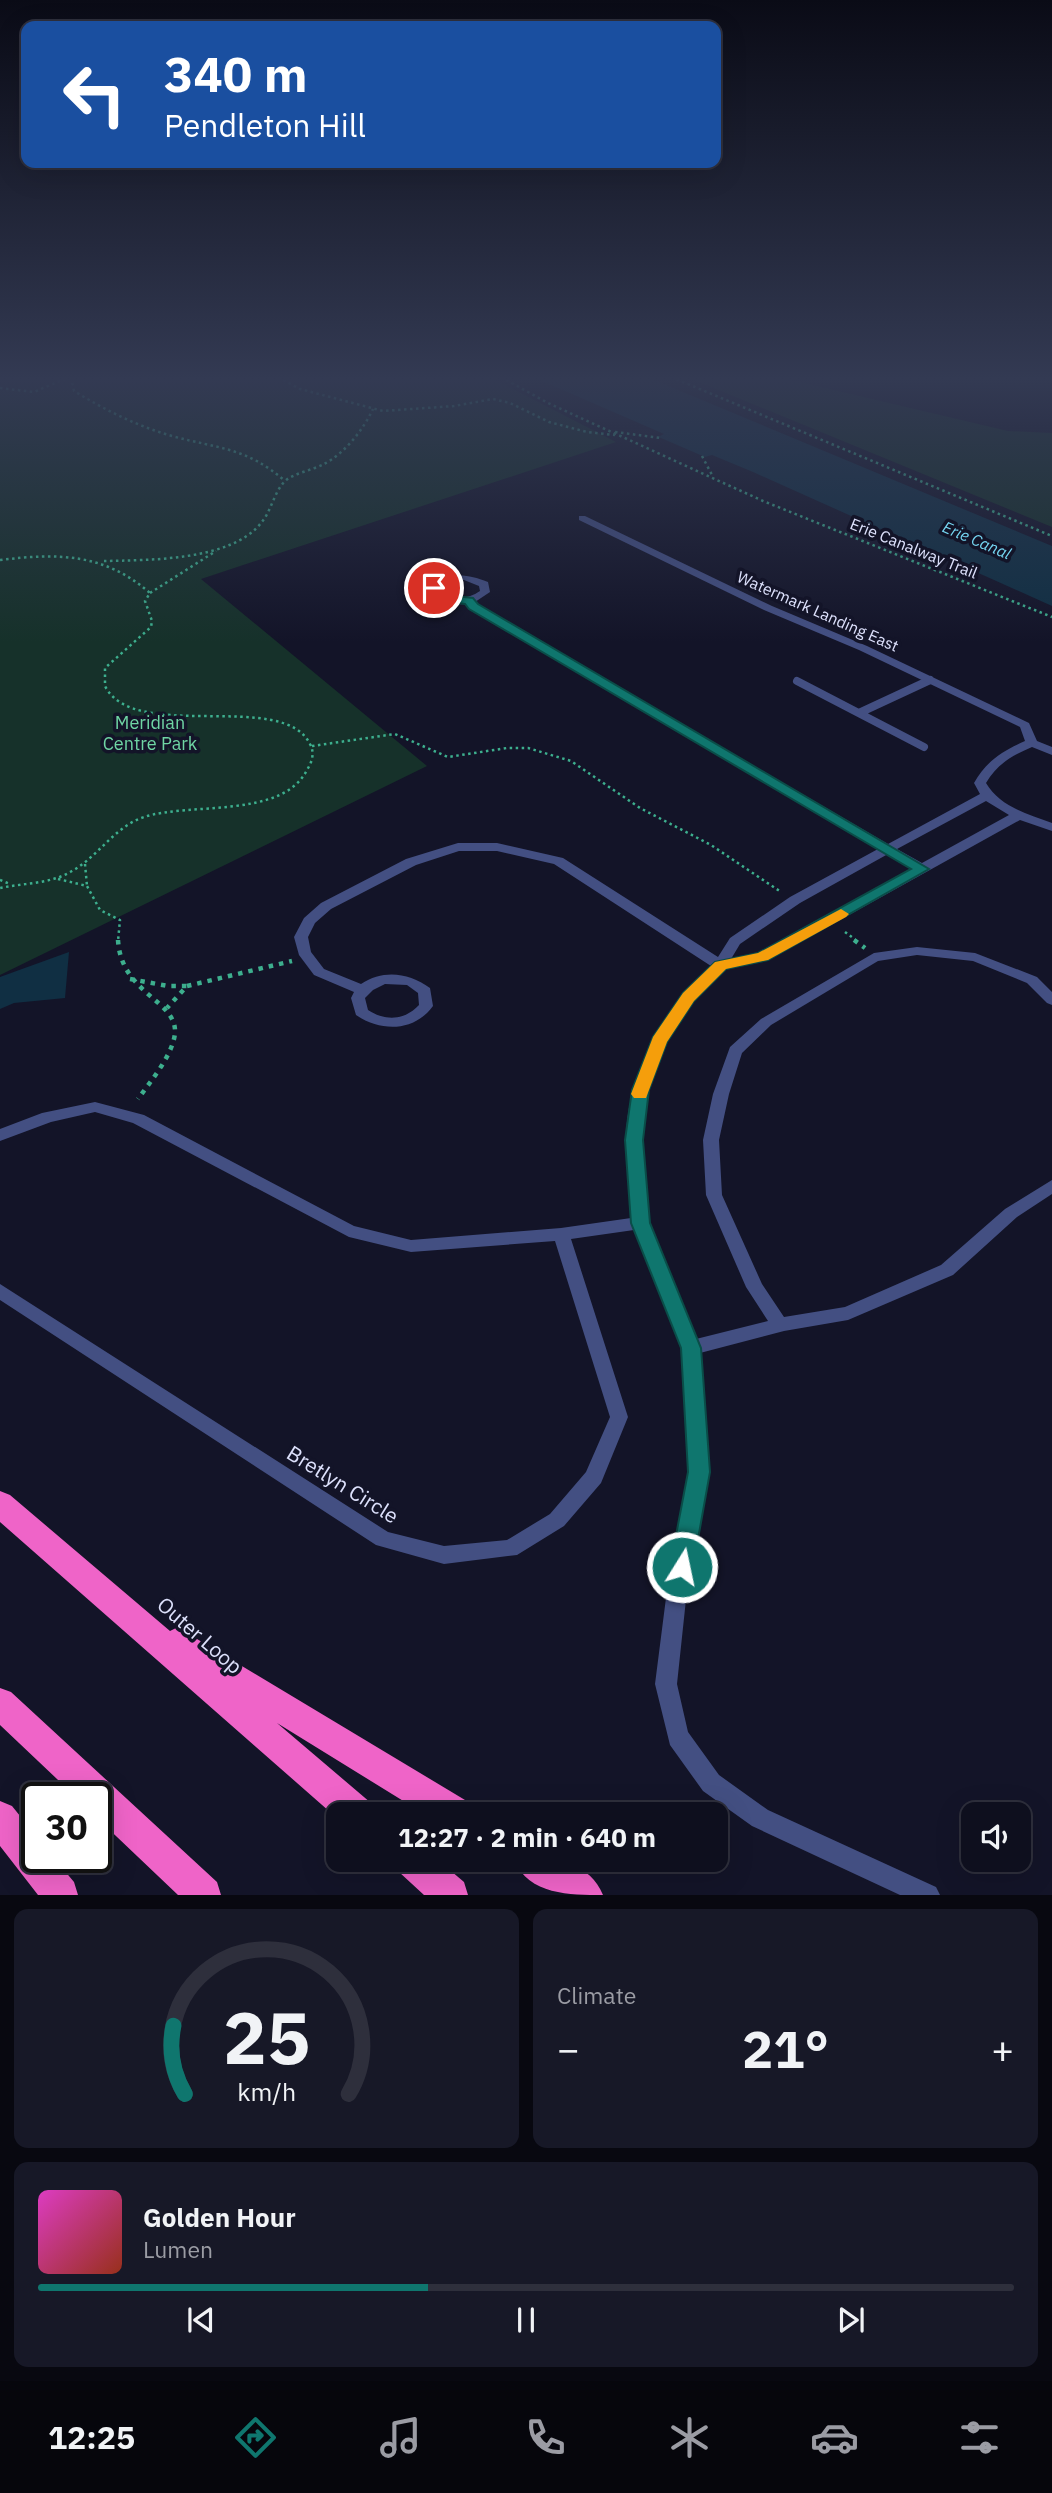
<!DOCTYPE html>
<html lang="en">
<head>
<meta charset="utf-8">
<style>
	:root { --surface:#0e0f1e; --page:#171827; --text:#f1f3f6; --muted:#9b9ca4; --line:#2e2f3c; --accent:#0f766e }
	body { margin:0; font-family:"IBM Plex Sans",sans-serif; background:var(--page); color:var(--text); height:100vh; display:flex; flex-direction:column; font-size:26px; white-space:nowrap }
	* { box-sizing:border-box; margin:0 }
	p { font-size:23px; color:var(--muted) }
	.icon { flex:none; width:38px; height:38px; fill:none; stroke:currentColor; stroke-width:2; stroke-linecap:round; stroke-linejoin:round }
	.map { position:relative; height:1895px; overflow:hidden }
	.drawer { display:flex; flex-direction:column; gap:14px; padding:14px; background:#080810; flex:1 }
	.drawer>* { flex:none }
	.guide { position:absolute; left:21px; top:21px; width:700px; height:147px; border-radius:14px; box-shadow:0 7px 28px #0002,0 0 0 2px var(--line); background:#1a4fa0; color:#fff; overflow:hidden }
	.tools { position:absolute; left:961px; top:1802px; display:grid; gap:14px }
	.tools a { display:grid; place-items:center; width:70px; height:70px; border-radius:14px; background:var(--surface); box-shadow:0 7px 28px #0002,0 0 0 2px var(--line); font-size:35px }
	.speed { position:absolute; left:21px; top:1782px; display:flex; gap:14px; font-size:35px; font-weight:700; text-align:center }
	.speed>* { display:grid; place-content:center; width:91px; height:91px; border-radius:50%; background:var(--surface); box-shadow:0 7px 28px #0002,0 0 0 2px var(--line); line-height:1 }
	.speed .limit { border:4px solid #111; border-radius:10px; background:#fff; color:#111 }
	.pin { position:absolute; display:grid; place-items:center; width:60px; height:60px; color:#fff; margin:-30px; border:4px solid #fff; border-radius:50%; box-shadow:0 2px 7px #0007 }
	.me { position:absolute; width:77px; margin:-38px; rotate:10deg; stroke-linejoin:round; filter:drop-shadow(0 0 5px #0008) }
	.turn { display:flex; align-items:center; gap:24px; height:147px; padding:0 28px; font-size:32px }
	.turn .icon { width:91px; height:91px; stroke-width:2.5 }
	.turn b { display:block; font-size:49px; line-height:60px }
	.big { font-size:52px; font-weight:800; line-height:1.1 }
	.drawer .card { flex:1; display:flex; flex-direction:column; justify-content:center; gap:10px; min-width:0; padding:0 24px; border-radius:14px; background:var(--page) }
	.drawer .dial { align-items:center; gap:0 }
	.dial svg { height:182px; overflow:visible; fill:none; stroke:var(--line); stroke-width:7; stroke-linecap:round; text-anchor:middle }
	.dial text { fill:var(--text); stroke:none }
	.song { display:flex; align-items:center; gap:21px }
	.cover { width:84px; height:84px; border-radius:10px; background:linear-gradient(135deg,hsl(310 70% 55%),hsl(10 70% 35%)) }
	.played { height:7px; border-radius:4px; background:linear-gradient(90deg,var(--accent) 40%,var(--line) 40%) }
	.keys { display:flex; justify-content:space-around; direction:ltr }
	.heat { display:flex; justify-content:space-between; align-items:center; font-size:38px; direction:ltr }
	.drawer .tiles { flex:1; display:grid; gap:14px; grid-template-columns:1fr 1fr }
	.card:last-child { grid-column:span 2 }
	.trip { position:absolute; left:326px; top:1802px; width:402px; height:70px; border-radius:14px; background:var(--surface); box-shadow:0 7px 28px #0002,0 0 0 2px var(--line); font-weight:800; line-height:70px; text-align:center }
	.tabs { display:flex; height:112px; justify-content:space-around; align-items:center; background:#06060c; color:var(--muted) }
	.tabs .icon { width:49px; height:49px }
	.tabs .active { color:var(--accent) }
	.tabs b { font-size:32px; color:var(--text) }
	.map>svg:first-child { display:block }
	.green { fill:#16312a }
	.water { fill:#102f43 }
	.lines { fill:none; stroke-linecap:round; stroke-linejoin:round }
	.path-far1 { stroke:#3daf8e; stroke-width:2.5; stroke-dasharray:2.5 3.5; stroke-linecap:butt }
	.path { stroke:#3daf8e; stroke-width:4.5; stroke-dasharray:4.5 6; stroke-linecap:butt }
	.lane { stroke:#434f82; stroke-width:8 }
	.street { fill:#434f82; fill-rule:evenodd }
	.highway { fill:#ef64c8; fill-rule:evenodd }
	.route { fill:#0f766e; stroke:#0a4d48; stroke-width:2 }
	.slow { fill:#f59e0b }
	.labels { text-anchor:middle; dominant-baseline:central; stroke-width:7; stroke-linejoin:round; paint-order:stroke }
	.far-water-label { font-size:16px; font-style:italic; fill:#75d5f1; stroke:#131428 }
	.far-street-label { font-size:16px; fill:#dde1fc; stroke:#131428 }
	.park-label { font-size:18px; fill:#6fd5a4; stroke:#131428 }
	.near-street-label { font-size:21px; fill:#dde1fc; stroke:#131428 }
</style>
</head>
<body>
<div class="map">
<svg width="1052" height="1895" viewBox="0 0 1052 1895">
	<rect width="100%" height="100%" fill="#131428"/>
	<path class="green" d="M 0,377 L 490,377 L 616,442 L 201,579 L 427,766 L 0,975 Z
		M 687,377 L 779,377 L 1008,431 L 1052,433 L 1052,527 Z"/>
	<path class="water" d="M 533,377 L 647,377 L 1052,546 L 1052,606 L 753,472 L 712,455 L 705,457 L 661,438 L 658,437 L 664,434 Z
		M 69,952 L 65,998 L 14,1003 L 0,1009 L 0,977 Z"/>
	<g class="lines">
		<path class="path-far1" d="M 71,377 L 74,391 C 105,410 137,426 172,436 C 219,449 246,447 285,481
			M 278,377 L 300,389 L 383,411 L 454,406 L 493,399 L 510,403 L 549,422 L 587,432 L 615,435
			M 501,377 L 548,403 L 763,501 L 1052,617
			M 671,377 L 1052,536
			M 0,388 L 34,392 L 69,377
			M 615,432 L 661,438
			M 702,456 L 712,475
			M 0,560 C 58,553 104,553 150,593 L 145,601 L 152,621 L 151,627 L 105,668 L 105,686 C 134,744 283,689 310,744 C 315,753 312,762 307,770 C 282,819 190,802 144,817 C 114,827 99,856 72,871 C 51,884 24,883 0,888
			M 104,561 C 148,560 231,561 261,523 C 271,512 274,492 285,481 C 294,473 313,470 324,464 C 345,453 363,430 373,409
			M 150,593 L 216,551
			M 312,746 L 395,734 L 448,757 L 507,748 L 528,748 L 571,761 L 640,808 L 711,845 L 781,892
			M 85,864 L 87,886
			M 58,879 L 87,886 L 100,910 L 120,920 L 118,941
			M 0,880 L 10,884
			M 845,932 L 857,941"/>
		<path class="path" d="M 118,940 C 121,994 177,1000 175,1033 C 173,1055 150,1082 138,1099
			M 854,940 L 865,948
			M 130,979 L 168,986 L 187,986 L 167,1008
			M 187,986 L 292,961"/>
		<path class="lane" d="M 797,681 L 924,747
			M 859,713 L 930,680"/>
		<path class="street" d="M 579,516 L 585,516 L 772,606 L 867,646 L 1029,723 L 1037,741 L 1052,747 L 1052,755 L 1032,747 C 1013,755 997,764 986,783 C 1000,807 1028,814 1052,823 L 1052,831 L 1020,820 L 768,960 L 725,969 L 694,1000 L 666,1042 L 648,1090 L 642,1140 L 648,1223 L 696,1339 L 768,1321 L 746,1287 L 706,1195 L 703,1140 L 713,1094 L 730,1047 L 761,1019 L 874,953 L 917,947 L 975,953 L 1037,977 L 1052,992 L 1052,1005 L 1047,1003 L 1027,983 L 973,961 L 917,955 L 878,961 L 771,1025 L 742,1053 L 729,1094 L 719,1140 L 722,1195 L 762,1284 L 784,1317 L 845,1307 L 941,1265 L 1005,1209 L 1052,1180 L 1052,1194 L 1017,1217 L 953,1275 L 848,1320 L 784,1331 L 700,1353 L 709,1472 L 687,1590 L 677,1684 L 688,1732 L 719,1775 L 768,1810 L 936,1887 L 940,1895 L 900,1895 L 752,1826 L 703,1791 L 670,1745 L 655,1684 L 667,1590 L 689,1472 L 682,1348 L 634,1230 L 571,1239 L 628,1417 L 601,1483 L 564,1526 L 517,1555 L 444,1564 L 376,1545 L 0,1300 L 0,1284 L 388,1532 L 444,1546 L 507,1540 L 550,1514 L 586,1472 L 610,1417 L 555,1241 L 411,1252 L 349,1237 L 133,1123 L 95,1112 L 51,1122 L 0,1141 L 0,1129 L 42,1113 L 95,1102 L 144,1115 L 354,1226 L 411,1240 L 561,1228 L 631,1218 C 630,1193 626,1167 626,1142 C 626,1072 664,1014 711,966 L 554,864 L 497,851 L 459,851 L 416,865 L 331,909 L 315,923 L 308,937 L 311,952 L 324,969 L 361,984 C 384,969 409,973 430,988 L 433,1006 C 414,1032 381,1032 356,1015 L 351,998 L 354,992 L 314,975 L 299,955 L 294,937 L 304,918 L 321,903 L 406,859 L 458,843 L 497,843 L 563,858 L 718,957 L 730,938 L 790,897 L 878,849 L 469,609 L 465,604 C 452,605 439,602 430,592 L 433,582 C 454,573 467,574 488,582 L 490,592 L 475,602 L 477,605 L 888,844 L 980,794 L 974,783 C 986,761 1003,751 1025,741 L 1020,727 L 859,650 L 764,610 L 579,520 ZM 464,580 L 479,586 L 480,591 C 467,600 454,600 440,591 L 442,586 ZM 986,801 L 1009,815 L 922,863 L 897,849 ZM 888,854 L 912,869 L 759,953 L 731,959 L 740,944 L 800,903 ZM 385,984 L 407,985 L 418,993 L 419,1005 C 404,1021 385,1021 368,1010 L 365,998 L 373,990 Z"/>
		<path class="highway" d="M 0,1491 L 10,1495 L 170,1631 L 176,1628 L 187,1633 L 470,1803 L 475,1815 L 426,1815 L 277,1723 L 371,1803 L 376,1815 L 338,1815 L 338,1819 L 0,1522 Z
			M 0,1688 L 11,1692 L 217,1882 L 221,1895 L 178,1895 L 96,1817 L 96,1797 L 76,1797 L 0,1725 Z
			M 0,1801 L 12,1806 L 37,1837 L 37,1857 L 53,1857 L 74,1882 L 78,1895 L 38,1895 L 0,1846 Z
			M 394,1860 L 438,1860 L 464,1882 L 468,1895 L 424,1895 L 399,1872 Z
			M 514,1860 C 547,1860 588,1857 603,1895 C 570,1895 529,1895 514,1860 Z"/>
	</g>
	<linearGradient id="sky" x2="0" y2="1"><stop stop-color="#0a0b16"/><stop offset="0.59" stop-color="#333a53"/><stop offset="1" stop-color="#333a53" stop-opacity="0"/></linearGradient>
	<rect width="1052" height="642" fill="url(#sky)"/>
	<path class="route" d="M 434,584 L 447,595 L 473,598 L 478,604 L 929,869 L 768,960 L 726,969 L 694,1001 L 667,1042 L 649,1090 L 643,1140 L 650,1223 L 701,1348 L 710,1472 L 693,1567 L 690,1574 L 682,1577 L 673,1574 L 670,1567 L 688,1472 L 681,1348 L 631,1223 L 625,1140 L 632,1090 L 653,1037 L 683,993 L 715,962 L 758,953 L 911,869 L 469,609 L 465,604 L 439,601 L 429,592 L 430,585 Z"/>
	<path class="slow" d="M 841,909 L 849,914 L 846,917 L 768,960 L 726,969 L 694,1001 L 667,1042 L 646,1098 L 634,1098 L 631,1094 L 653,1037 L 683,993 L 715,962 L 758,953 Z"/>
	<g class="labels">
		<g class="far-water-label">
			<text transform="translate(977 540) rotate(23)">Erie Canal</text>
		</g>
		<g class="far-street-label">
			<text transform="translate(914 548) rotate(22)">Erie Canalway Trail</text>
			<text transform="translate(818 611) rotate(24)">Watermark Landing East</text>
		</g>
		<g class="park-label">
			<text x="150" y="722">Meridian<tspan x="150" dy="21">Centre Park</tspan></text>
		</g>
		<g class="near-street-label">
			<text transform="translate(343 1484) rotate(32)">Bretlyn Circle</text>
			<text transform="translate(200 1635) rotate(41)">Outer Loop</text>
		</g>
	</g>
</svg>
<div class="tools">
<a><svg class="icon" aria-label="sound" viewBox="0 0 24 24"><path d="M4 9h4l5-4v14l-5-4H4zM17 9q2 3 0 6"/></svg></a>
</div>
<div class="speed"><div class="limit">30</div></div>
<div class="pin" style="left:434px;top:588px;background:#d93025"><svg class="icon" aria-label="arrive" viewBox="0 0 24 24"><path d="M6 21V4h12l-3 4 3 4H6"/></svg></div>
<svg class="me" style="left:682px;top:1567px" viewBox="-20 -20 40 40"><circle r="17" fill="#0f766e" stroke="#fff" stroke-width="3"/><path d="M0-11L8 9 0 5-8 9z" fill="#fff"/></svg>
<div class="trip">12:27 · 2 min · 640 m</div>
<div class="guide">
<div class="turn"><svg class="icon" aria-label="left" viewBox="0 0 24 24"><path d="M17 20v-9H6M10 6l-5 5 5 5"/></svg><div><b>340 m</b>Pendleton Hill</div></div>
</div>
</div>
<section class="drawer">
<div class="tiles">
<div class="card dial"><svg viewBox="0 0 100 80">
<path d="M14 69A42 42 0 1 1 86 69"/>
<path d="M14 69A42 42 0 0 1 9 39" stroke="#0f766e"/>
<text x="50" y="56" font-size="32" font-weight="700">25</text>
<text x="50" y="72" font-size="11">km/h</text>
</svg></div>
<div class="card"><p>Climate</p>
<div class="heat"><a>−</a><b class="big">21°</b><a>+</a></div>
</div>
<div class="card">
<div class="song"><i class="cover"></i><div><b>Golden Hour</b><p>Lumen</p></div></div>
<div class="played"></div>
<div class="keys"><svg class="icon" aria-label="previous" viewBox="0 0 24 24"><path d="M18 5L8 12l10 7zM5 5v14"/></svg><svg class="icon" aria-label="pause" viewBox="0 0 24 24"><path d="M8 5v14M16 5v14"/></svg><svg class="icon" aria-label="next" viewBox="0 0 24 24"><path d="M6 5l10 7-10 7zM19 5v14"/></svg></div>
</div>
</div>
</section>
<nav class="tabs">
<b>12:25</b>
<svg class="icon active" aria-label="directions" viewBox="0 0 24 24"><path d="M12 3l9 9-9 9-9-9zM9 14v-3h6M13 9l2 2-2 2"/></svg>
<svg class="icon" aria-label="music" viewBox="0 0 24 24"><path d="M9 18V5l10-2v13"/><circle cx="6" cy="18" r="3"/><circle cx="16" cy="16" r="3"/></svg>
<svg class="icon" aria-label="phone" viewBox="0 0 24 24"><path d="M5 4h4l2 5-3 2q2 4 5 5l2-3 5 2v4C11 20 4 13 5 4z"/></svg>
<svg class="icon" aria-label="climate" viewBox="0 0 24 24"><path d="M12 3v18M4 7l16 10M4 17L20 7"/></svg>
<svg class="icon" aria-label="car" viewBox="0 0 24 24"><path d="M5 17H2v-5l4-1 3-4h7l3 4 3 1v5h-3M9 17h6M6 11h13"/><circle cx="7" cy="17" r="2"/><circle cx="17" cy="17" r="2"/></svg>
<svg class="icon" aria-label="filters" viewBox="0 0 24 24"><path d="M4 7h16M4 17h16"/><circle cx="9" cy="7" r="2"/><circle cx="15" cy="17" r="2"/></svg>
</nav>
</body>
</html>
